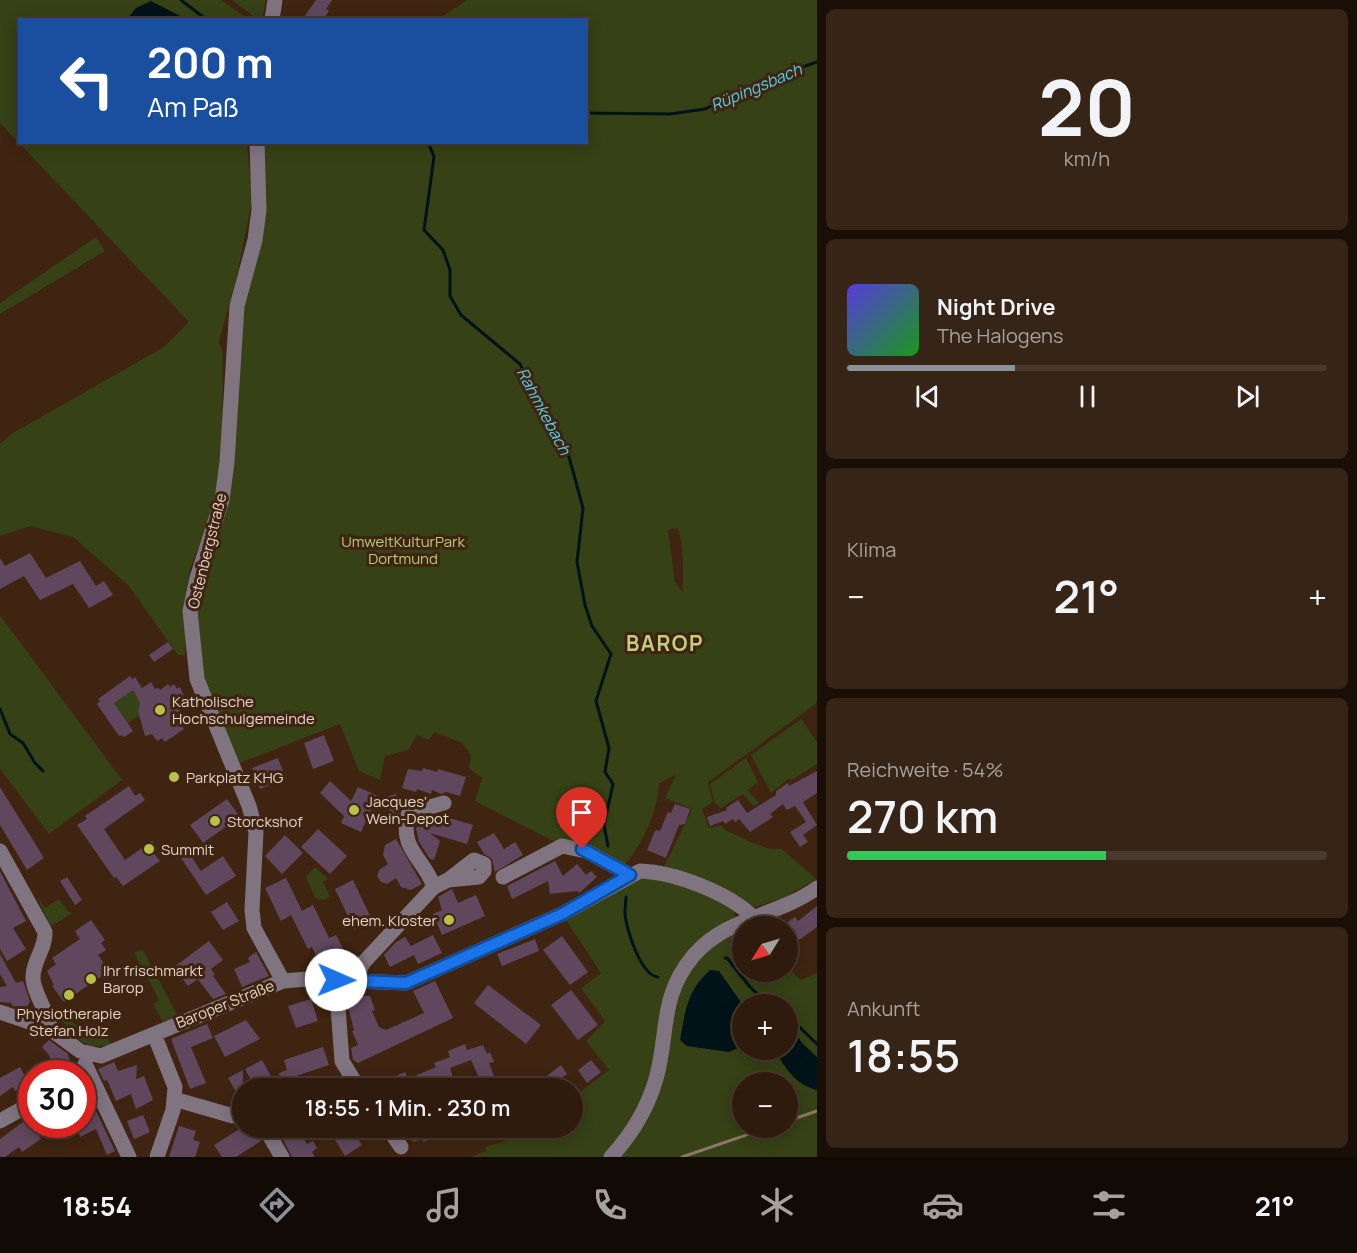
<!DOCTYPE html>
<html lang="de">
<head>
<meta charset="utf-8">
<style>
	:root { --surface:#2e1b0d; --page:#362416; --text:#f1f3f6; --muted:#a7a19d; --line:#49392e; --accent:#8c9099 }
	body { margin:0; font-family:Manrope,sans-serif; background:var(--page); color:var(--text); height:100vh; display:flex; flex-direction:column; font-size:22px; white-space:nowrap }
	* { box-sizing:border-box; margin:0 }
	p { font-size:20px; color:var(--muted) }
	.icon { flex:none; width:33px; height:33px; fill:none; stroke:currentColor; stroke-width:2; stroke-linecap:round; stroke-linejoin:round }
	.map { position:relative; flex:1; overflow:hidden }
	.details { display:flex; flex-direction:column; gap:9px; padding:9px; background:#190f07; width:540px }
	.details>* { flex:none }
	.guide { position:absolute; left:18px; top:18px; width:570px; height:126px; border-radius:0px; box-shadow:0 3px 15px #0003,0 0 0 2px var(--line); background:#1a4fa0; color:#fff; overflow:hidden }
	.needle { width:39px; rotate:233deg }
	.controls { position:absolute; left:732px; top:916px; display:grid; gap:12px }
	.controls a { display:grid; place-items:center; width:66px; height:66px; border-radius:50%; background:var(--surface); box-shadow:0 3px 15px #0003,0 0 0 2px var(--line); font-size:30px }
	.speed { position:absolute; left:18px; top:1060px; display:flex; gap:12px; font-size:30px; font-weight:700; text-align:center }
	.speed>* { display:grid; place-content:center; width:78px; height:78px; border-radius:50%; background:var(--surface); box-shadow:0 3px 15px #0003,0 0 0 2px var(--line); line-height:1 }
	.speed .limit { border:9px solid #d22; background:#fff; color:#111 }
	.pin { position:absolute; display:grid; place-items:center; width:51px; height:51px; color:#fff; margin:-62px -26px; border-radius:50% 50% 50% 0; rotate:-45deg; box-shadow:0 0 6px #0007 }
	.pin .icon { rotate:45deg }
	.me { position:absolute; width:66px; margin:-33px; rotate:91deg; stroke-linejoin:round; filter:drop-shadow(0 0 4px #0008) }
	.turn { display:flex; align-items:center; gap:21px; height:126px; padding:0 30px; font-size:27px }
	.turn .icon { width:78px; height:78px; stroke-width:2.5 }
	.turn b { display:block; font-size:42px; line-height:51px }
	.big { font-size:45px; font-weight:600; line-height:1.1 }
	.details .card { flex:1; display:flex; flex-direction:column; justify-content:center; gap:9px; min-width:0; padding:0 21px; border-radius:9px; background:var(--page) }
	.details .dial { align-items:center; gap:0 }
	.dial b { font-size:78px; line-height:1 }
	.song { display:flex; align-items:center; gap:18px }
	.cover { width:72px; height:72px; border-radius:9px; background:linear-gradient(135deg,hsl(250 70% 55%),hsl(120 70% 35%)) }
	.played { height:6px; border-radius:3px; background:linear-gradient(90deg,var(--accent) 35%,var(--line) 35%) }
	.keys { display:flex; justify-content:space-around; direction:ltr }
	.heat { display:flex; justify-content:space-between; align-items:center; font-size:33px; direction:ltr }
	.charge { height:9px; border-radius:4px; background:linear-gradient(90deg,#34c759 54%,var(--line) 0) }
	.trip { position:absolute; left:232px; top:1078px; width:351px; height:60px; border-radius:30px; background:var(--surface); box-shadow:0 3px 15px #0003,0 0 0 2px var(--line); font-weight:600; line-height:60px; text-align:center }
	.dock { display:flex; height:96px; justify-content:space-around; align-items:center; background:#120b05; color:var(--muted) }
	.dock .icon { width:42px; height:42px }
	.dock .on { color:var(--accent) }
	.dock b { font-size:27px; color:var(--text) }
	main { display:flex; flex:1; min-height:0 }
	.map>svg:first-child { display:block }
	.green { fill:#364115; fill-rule:evenodd }
	.water { fill:#001318 }
	.lines { fill:none; stroke-linecap:round; stroke-linejoin:round }
	.stream { stroke:#001318; stroke-width:3 }
	.building { fill:#60475e }
	.minor { stroke:#807481; stroke-width:15 }
	.rail { stroke:#8d7767; stroke-width:3 }
	.route-casing { stroke:#114b97; stroke-width:15 }
	.route { stroke:#1a73e8; stroke-width:10 }
	.poi-dot { fill:#b7c148; stroke:#3e2411; stroke-width:2 }
	.labels { text-anchor:middle; dominant-baseline:central; stroke-width:6; stroke-linejoin:round; paint-order:stroke }
	.park-label { font-size:15px; fill:#b5cd78; stroke:#3e2411 }
	.street-label { font-size:15px; fill:#e4d2c7; stroke:#3e2411 }
	.poi-label { font-size:15px; fill:#e4d2c7; stroke:#3e2411; text-anchor:start }
	.water-label { font-size:16px; font-style:italic; fill:#56d1ea; stroke:#3e2411 }
	.district-label { font-size:21px; font-weight:bold; letter-spacing:1.5px; fill:#c3cc7f; stroke:#3e2411 }
</style>
</head>
<body>
<main>
<div class="map">
<svg width="817" height="1157" viewBox="0 0 817 1157">
	<rect width="100%" height="100%" fill="#3e2411"/>
	<path class="green" d="M 0,0 L 221,0 L 248,19 L 20,20 L 20,142 L 247,143 L 252,201 L 236,280 L 219,341 L 223,354 L 222,455 L 215,504 L 190,569 L 187,591 L 185,655 L 178,655 L 128,585 L 73,537 L 31,526 L 0,536 L 0,444 L 13,433 L 164,347 L 189,322 L 0,123 Z
		M 232,0 L 266,0 L 262,19 L 257,19 Z
		M 467,0 L 817,0 L 817,703 L 708,782 L 713,802 L 702,809 L 709,828 L 721,825 L 727,831 L 755,844 L 770,849 L 782,849 L 816,879 L 785,897 L 755,907 L 715,886 L 664,867 L 692,809 L 665,798 L 676,775 L 659,783 C 658,812 641,849 621,868 L 555,842 L 475,801 L 482,778 L 469,768 L 471,755 L 462,743 L 434,732 L 429,740 L 417,735 L 408,750 L 385,756 L 380,780 L 359,771 L 340,724 L 237,764 L 205,688 L 195,613 L 217,530 L 261,143 L 586,142 L 586,20 L 439,19 ZM 678,528 C 684,549 683,571 683,593 L 675,582 L 668,530 Z
		M 96,237 L 105,251 L 0,314 L 0,303 Z
		M 0,615 L 122,780 L 49,834 L 0,769 Z
		M 133,689 L 141,704 L 138,711 L 140,715 L 128,723 L 114,703 Z
		M 801,719 L 817,742 L 817,764 L 792,780 L 789,778 L 771,793 L 751,755 Z
		M 746,758 L 758,782 L 748,790 L 759,803 L 753,806 L 743,794 L 721,808 L 714,801 L 710,784 Z
		M 315,867 L 328,879 L 323,882 L 330,897 L 323,900 L 315,898 L 306,877 Z
		M 640,871 L 718,899 L 736,912 L 733,914 L 745,927 L 742,927 L 742,972 L 788,972 L 788,968 L 801,980 L 817,973 L 817,1157 L 471,1157 L 486,1151 L 485,1147 L 515,1138 L 533,1128 L 573,1128 L 573,1097 L 609,1070 L 586,1041 L 605,1021 L 581,988 L 601,973 L 562,914 ZM 742,1005 L 788,1005 L 788,1050 L 742,1050 ZM 742,1083 L 788,1083 L 788,1128 L 742,1128 Z
		M 37,896 L 45,908 L 59,899 L 68,911 L 73,913 L 50,927 Z
		M 143,950 L 178,1016 L 163,1022 L 153,1004 L 159,1000 L 134,952 Z
		M 67,1012 C 70,1027 92,1034 107,1037 L 111,1044 C 85,1052 72,1036 59,1016 Z"/>
	<path class="water" d="M 151,1 L 186,19 L 127,19 L 136,8 Z
		M 710,970 L 719,971 L 743,1005 L 742,1046 L 729,1052 L 687,1046 L 680,1040 C 686,1010 686,992 710,970 Z
		M 788,1022 L 802,1043 L 817,1057 L 817,1090 C 797,1085 787,1071 777,1054 L 775,1050 L 788,1050 Z"/>
	<g class="lines">
		<path class="stream" d="M 181,0 L 207,20
			M 586,113 L 670,114 L 705,109 L 763,81 L 817,62
			M 428,142 L 434,157 L 424,230 L 443,250 L 450,270 L 450,296 L 461,315 L 520,364 L 546,421 L 566,446 L 583,508 L 577,562 L 585,605 L 592,626 L 611,654 L 596,701 L 609,748 L 605,772 L 613,784 L 604,825 L 608,846
			M 0,709 L 10,734 L 23,743 L 35,763 L 43,771
			M 626,897 C 626,902 625,907 625,912 C 625,927 641,976 658,977
			M 725,958 L 727,958 L 750,987 L 763,999 L 759,1005
			M 763,999 L 768,999 L 773,1005
			M 788,1016 L 817,1044"/>
	</g>
	<path class="building" d="M 316,0 L 332,0 L 326,9 L 329,11 L 323,20 L 302,20 Z
		M 30,553 L 46,578 L 80,561 L 96,586 L 104,581 L 113,595 L 89,608 L 73,584 L 40,600 L 24,576 L 0,589 L 0,558 L 5,566 Z
		M 168,642 L 173,649 L 154,662 L 149,655 Z
		M 130,676 L 132,679 L 135,677 L 142,688 L 151,682 L 155,689 L 158,688 L 160,690 L 168,684 L 170,687 L 174,684 L 177,689 L 180,687 L 188,705 L 174,715 L 184,729 L 165,742 L 162,738 L 157,741 L 152,734 L 145,736 L 138,711 L 140,703 L 133,690 L 114,703 L 133,731 L 124,737 L 122,735 L 119,736 L 97,704 L 100,701 L 98,699 Z
		M 324,735 L 334,761 L 313,769 L 304,743 Z
		M 278,758 L 286,779 L 260,789 L 252,768 Z
		M 423,768 L 437,772 L 438,769 L 466,777 L 460,796 L 446,792 L 441,794 L 432,790 L 431,794 L 417,789 L 416,792 L 402,788 L 408,769 L 422,771 Z
		M 817,771 L 817,793 L 803,802 L 817,825 L 803,835 L 808,842 L 800,847 L 790,832 L 806,822 L 795,806 L 787,810 L 783,804 L 770,814 L 773,817 L 750,832 L 739,819 L 735,822 L 733,819 L 725,824 L 723,821 L 710,826 L 707,817 L 727,810 L 726,808 L 738,800 L 747,813 L 776,795 L 776,791 L 788,783 L 789,786 Z
		M 330,781 L 351,801 L 358,787 L 378,796 L 361,832 L 341,823 L 344,816 L 320,793 Z
		M 129,786 L 135,796 L 140,793 L 145,800 L 104,829 L 125,860 L 152,841 L 157,849 L 153,852 L 160,861 L 123,886 L 116,877 L 114,878 L 77,825 L 87,819 L 85,816 Z
		M 0,787 L 44,858 L 27,870 L 0,825 Z
		M 396,794 L 400,810 L 397,822 L 394,823 L 385,797 Z
		M 227,799 L 240,817 L 203,843 L 190,825 Z
		M 675,804 L 690,809 L 685,824 L 679,825 L 666,858 L 647,850 L 654,833 L 656,830 L 660,831 L 668,812 L 671,813 Z
		M 439,815 L 473,825 L 467,844 L 430,833 L 440,841 L 434,860 L 430,859 L 419,842 L 416,828 L 429,820 L 437,822 Z
		M 318,829 L 347,856 L 330,874 L 301,847 Z
		M 494,833 L 504,849 L 515,842 L 523,855 L 495,872 L 492,859 L 484,854 L 477,842 Z
		M 285,835 L 303,853 L 282,874 L 265,856 Z
		M 396,839 L 422,884 L 411,890 L 401,887 L 396,878 L 387,884 L 381,882 L 377,876 L 379,870 L 388,864 L 383,855 L 385,845 Z
		M 189,853 L 201,871 L 223,856 L 236,876 L 206,895 L 181,858 Z
		M 555,861 L 563,876 L 577,864 L 586,875 L 591,871 L 597,877 L 579,893 L 577,891 L 550,894 L 548,881 L 512,899 L 507,886 Z
		M 0,871 L 26,921 L 13,928 L 26,949 L 7,961 L 0,949 Z
		M 67,877 L 82,900 L 75,905 L 60,881 Z
		M 286,878 L 302,911 L 313,905 L 329,938 L 336,935 L 348,958 L 323,970 L 312,947 L 308,949 L 291,915 L 281,921 L 265,888 Z
		M 353,880 L 372,920 L 354,929 L 335,889 Z
		M 452,889 L 458,903 L 476,895 L 485,916 L 442,935 L 433,914 L 442,910 L 438,897 Z
		M 227,902 L 239,921 L 223,930 L 211,912 Z
		M 817,906 L 817,927 L 799,940 L 797,937 L 788,944 L 788,922 L 795,917 L 798,921 Z
		M 91,920 L 105,940 L 101,943 L 106,950 L 98,955 L 109,971 L 64,1002 L 52,986 L 54,985 L 47,971 L 56,964 L 52,958 L 80,939 L 75,931 Z
		M 433,935 L 442,953 L 418,964 L 414,955 L 390,967 L 384,955 L 396,942 L 405,937 L 411,946 Z
		M 562,936 L 588,972 L 570,985 L 543,950 Z
		M 535,939 L 539,951 L 502,966 L 497,954 Z
		M 209,941 L 223,960 L 211,969 L 215,975 L 213,976 L 226,994 L 213,999 L 198,979 L 188,986 L 174,967 Z
		M 256,952 L 269,976 L 242,987 L 234,969 L 250,962 L 248,958 Z
		M 0,954 L 16,983 L 23,981 L 30,1001 L 26,1010 L 11,1005 L 12,1003 L 0,1002 L 0,987 L 7,986 L 0,974 Z
		M 435,981 L 453,1018 L 358,1063 L 353,1060 L 351,1048 L 358,1045 L 352,1031 L 354,1030 L 348,1007 L 356,1003 L 353,996 L 370,996 L 375,1010 L 372,1011 L 379,1027 L 386,1030 L 424,1013 L 413,991 Z
		M 488,985 L 541,1025 L 526,1044 L 474,1003 Z
		M 571,990 L 598,1025 L 578,1040 L 551,1005 Z
		M 311,999 L 318,1021 L 296,1028 L 288,1006 Z
		M 246,1020 L 260,1039 L 225,1057 L 214,1036 Z
		M 207,1024 L 213,1038 L 191,1047 L 206,1083 L 190,1089 L 171,1039 Z
		M 49,1040 L 68,1054 L 73,1072 L 55,1074 L 49,1055 L 42,1047 Z
		M 465,1044 L 467,1050 L 483,1045 L 487,1054 L 490,1052 L 494,1062 L 489,1063 L 499,1089 L 484,1089 L 471,1060 L 450,1068 L 453,1078 L 433,1085 L 435,1089 L 383,1089 L 398,1082 L 396,1076 L 405,1072 L 408,1079 L 436,1067 L 434,1063 L 450,1057 L 448,1051 Z
		M 323,1047 L 329,1065 L 281,1081 L 279,1073 L 287,1070 L 284,1060 Z
		M 262,1060 L 273,1080 L 256,1089 L 245,1069 Z
		M 591,1060 L 601,1072 L 587,1083 L 578,1070 Z
		M 114,1062 L 118,1071 L 137,1065 L 136,1079 L 144,1076 L 153,1100 L 136,1109 L 131,1094 L 116,1101 L 107,1080 L 104,1081 L 98,1069 Z
		M 561,1065 L 567,1074 L 550,1087 L 548,1089 L 530,1089 Z
		M 20,1067 L 29,1084 L 15,1091 L 13,1087 L 0,1096 L 0,1078 Z
		M 243,1070 L 243,1104 L 228,1078 Z
		M 96,1111 L 115,1151 L 107,1155 L 96,1129 L 80,1137 L 77,1127 L 82,1125 L 82,1117 Z
		M 143,1115 L 150,1132 L 134,1139 L 127,1121 Z
		M 27,1119 L 41,1139 L 22,1152 L 19,1147 L 5,1157 L 0,1157 L 0,1139 Z
		M 179,1126 L 196,1131 L 193,1140 L 200,1142 L 195,1157 L 169,1157 Z
		M 241,1128 L 253,1128 L 261,1141 L 236,1157 L 222,1157 L 214,1145 Z
		M 277,1128 L 297,1128 L 307,1144 L 313,1141 L 317,1148 L 312,1152 L 315,1157 L 292,1157 Z
		M 344,1128 L 351,1128 L 362,1145 L 345,1156 L 332,1135 Z
		M 407,1128 L 439,1128 L 442,1134 L 423,1142 L 422,1139 L 413,1142 Z"/>
	<g class="lines">
		<path class="minor" d="M 272,20 L 275,0
			M 257,142 L 259,210 L 255,240 L 237,306 L 227,462 L 222,500 L 197,578 L 190,611 L 197,679 L 249,806 L 256,832 L 252,910 L 254,928 L 283,981
			M 0,851 L 45,932 C 46,948 32,962 33,979 C 34,995 51,1017 50,1029
			M 503,877 L 562,846 L 586,851 L 630,875
			M 434,887 C 425,859 399,850 408,815 L 412,812 L 444,803
			M 336,980 L 342,1061 L 359,1089
			M 355,980 L 363,963 L 434,887 L 448,880 L 479,877 L 484,871 L 484,864 L 474,860 L 448,880
			M 0,1012 L 50,1029 L 80,1051 L 101,1056 L 283,981 L 308,979 L 406,983 L 562,914 L 640,871 C 674,872 729,893 753,917
			M 154,1034 L 175,1087 L 173,1110 L 157,1157
			M 85,1064 L 129,1157
			M 174,1099 L 233,1116 L 243,1114
			M 0,1121 L 32,1103
			M 265,1128 L 282,1157
			M 388,1128 L 401,1147
			M 611,1157 C 632,1134 647,1110 656,1079 C 669,1033 659,996 694,955 C 727,917 778,916 817,888"/>
		<path class="rail" d="M 788,1121 L 817,1111
			M 682,1157 L 767,1128"/>
	</g>
	<g class="lines">
		<g class="route-casing">
			<path id="route" d="M 336,980 L 406,983 L 562,914 L 630,875 L 582,849"/>
		</g>
		<use href="#route" class="route"/>
	</g>
	<g class="poi-dot">
		<circle cx="160" cy="710" r="6"/>
		<circle cx="174" cy="777" r="6"/>
		<circle cx="354" cy="810" r="6"/>
		<circle cx="215" cy="821" r="6"/>
		<circle cx="149" cy="849" r="6"/>
		<circle cx="449" cy="920" r="6"/>
		<circle cx="91" cy="979" r="6"/>
		<circle cx="69" cy="995" r="6"/>
	</g>
	<g class="labels">
		<g class="park-label">
			<text x="403" y="541">UmweltKulturPark<tspan x="403" dy="17">Dortmund</tspan></text>
		</g>
		<g class="street-label">
			<text transform="translate(207 551) rotate(-76)">Ostenbergstraße</text>
			<text transform="translate(225 1004) rotate(-22)">Baroper Straße</text>
		</g>
		<g class="poi-label">
			<text x="172" y="701">Katholische<tspan x="172" dy="17">Hochschulgemeinde</tspan></text>
			<text x="186" y="777">Parkplatz KHG</text>
			<text x="366" y="801">Jacques’<tspan x="366" dy="17">Wein-Depot</tspan></text>
			<text x="227" y="821">Storckshof</text>
			<text x="161" y="849">Summit</text>
			<text x="437" y="920" text-anchor="end">ehem. Kloster</text>
			<text x="103" y="970">Ihr frischmarkt<tspan x="103" dy="17">Barop</tspan></text>
			<text x="69" y="1013" text-anchor="middle">Physiotherapie<tspan x="69" dy="17">Stefan Holz</tspan></text>
		</g>
		<g class="water-label">
			<text transform="translate(756 87) rotate(-23)">Rüpingsbach</text>
			<text transform="translate(544 411) rotate(62)">Rahmkebach</text>
		</g>
		<g class="district-label">
			<text x="665" y="643">BAROP</text>
		</g>
	</g>
</svg>
<div class="controls">
<a><svg class="needle" viewBox="-14 -14 28 28"><path d="M0-13l5 13h-10z" fill="#e53935"/><path d="M0 13l5-13h-10z" fill="#a7a19d"/></svg></a>
<a>+</a>
<a>−</a>
</div>
<div class="speed"><div class="limit">30</div></div>
<div class="pin" style="left:582px;top:849px;background:#d93025"><svg class="icon" aria-label="arrive" viewBox="0 0 24 24"><path d="M6 21V4h12l-3 4 3 4H6"/></svg></div>
<svg class="me" style="left:336px;top:980px" viewBox="-20 -20 40 40"><circle r="19" fill="#fff"/><path d="M0-13L10 11 0 6-10 11z" fill="#1a73e8"/></svg>
<div class="trip">18:55 · 1 Min. · 230 m</div>
<div class="guide">
<div class="turn"><svg class="icon" aria-label="left" viewBox="0 0 24 24"><path d="M17 20v-9H6M10 6l-5 5 5 5"/></svg><div><b>200 m</b>Am Paß</div></div>
</div>
</div>
<section class="details">
<div class="card dial"><b>20</b><p>km/h</p></div>
<div class="card">
<div class="song"><i class="cover"></i><div><b>Night Drive</b><p>The Halogens</p></div></div>
<div class="played"></div>
<div class="keys"><svg class="icon" aria-label="previous" viewBox="0 0 24 24"><path d="M18 5L8 12l10 7zM5 5v14"/></svg><svg class="icon" aria-label="pause" viewBox="0 0 24 24"><path d="M8 5v14M16 5v14"/></svg><svg class="icon" aria-label="next" viewBox="0 0 24 24"><path d="M6 5l10 7-10 7zM19 5v14"/></svg></div>
</div>
<div class="card"><p>Klima</p>
<div class="heat"><a>−</a><b class="big">21°</b><a>+</a></div>
</div>
<div class="card"><p>Reichweite · 54%</p><b class="big">270 km</b><div class="charge"></div></div>
<div class="card"><p>Ankunft</p><b class="big">18:55</b></div>
</section>
</main>
<nav class="dock">
<b>18:54</b>
<svg class="icon on" aria-label="directions" viewBox="0 0 24 24"><path d="M12 3l9 9-9 9-9-9zM9 14v-3h6M13 9l2 2-2 2"/></svg>
<svg class="icon" aria-label="music" viewBox="0 0 24 24"><path d="M9 18V5l10-2v13"/><circle cx="6" cy="18" r="3"/><circle cx="16" cy="16" r="3"/></svg>
<svg class="icon" aria-label="phone" viewBox="0 0 24 24"><path d="M5 4h4l2 5-3 2q2 4 5 5l2-3 5 2v4C11 20 4 13 5 4z"/></svg>
<svg class="icon" aria-label="climate" viewBox="0 0 24 24"><path d="M12 3v18M4 7l16 10M4 17L20 7"/></svg>
<svg class="icon" aria-label="car" viewBox="0 0 24 24"><path d="M5 17H2v-5l4-1 3-4h7l3 4 3 1v5h-3M9 17h6M6 11h13"/><circle cx="7" cy="17" r="2"/><circle cx="17" cy="17" r="2"/></svg>
<svg class="icon" aria-label="filters" viewBox="0 0 24 24"><path d="M4 7h16M4 17h16"/><circle cx="9" cy="7" r="2"/><circle cx="15" cy="17" r="2"/></svg>
<b>21°</b>
</nav>
</body>
</html>
